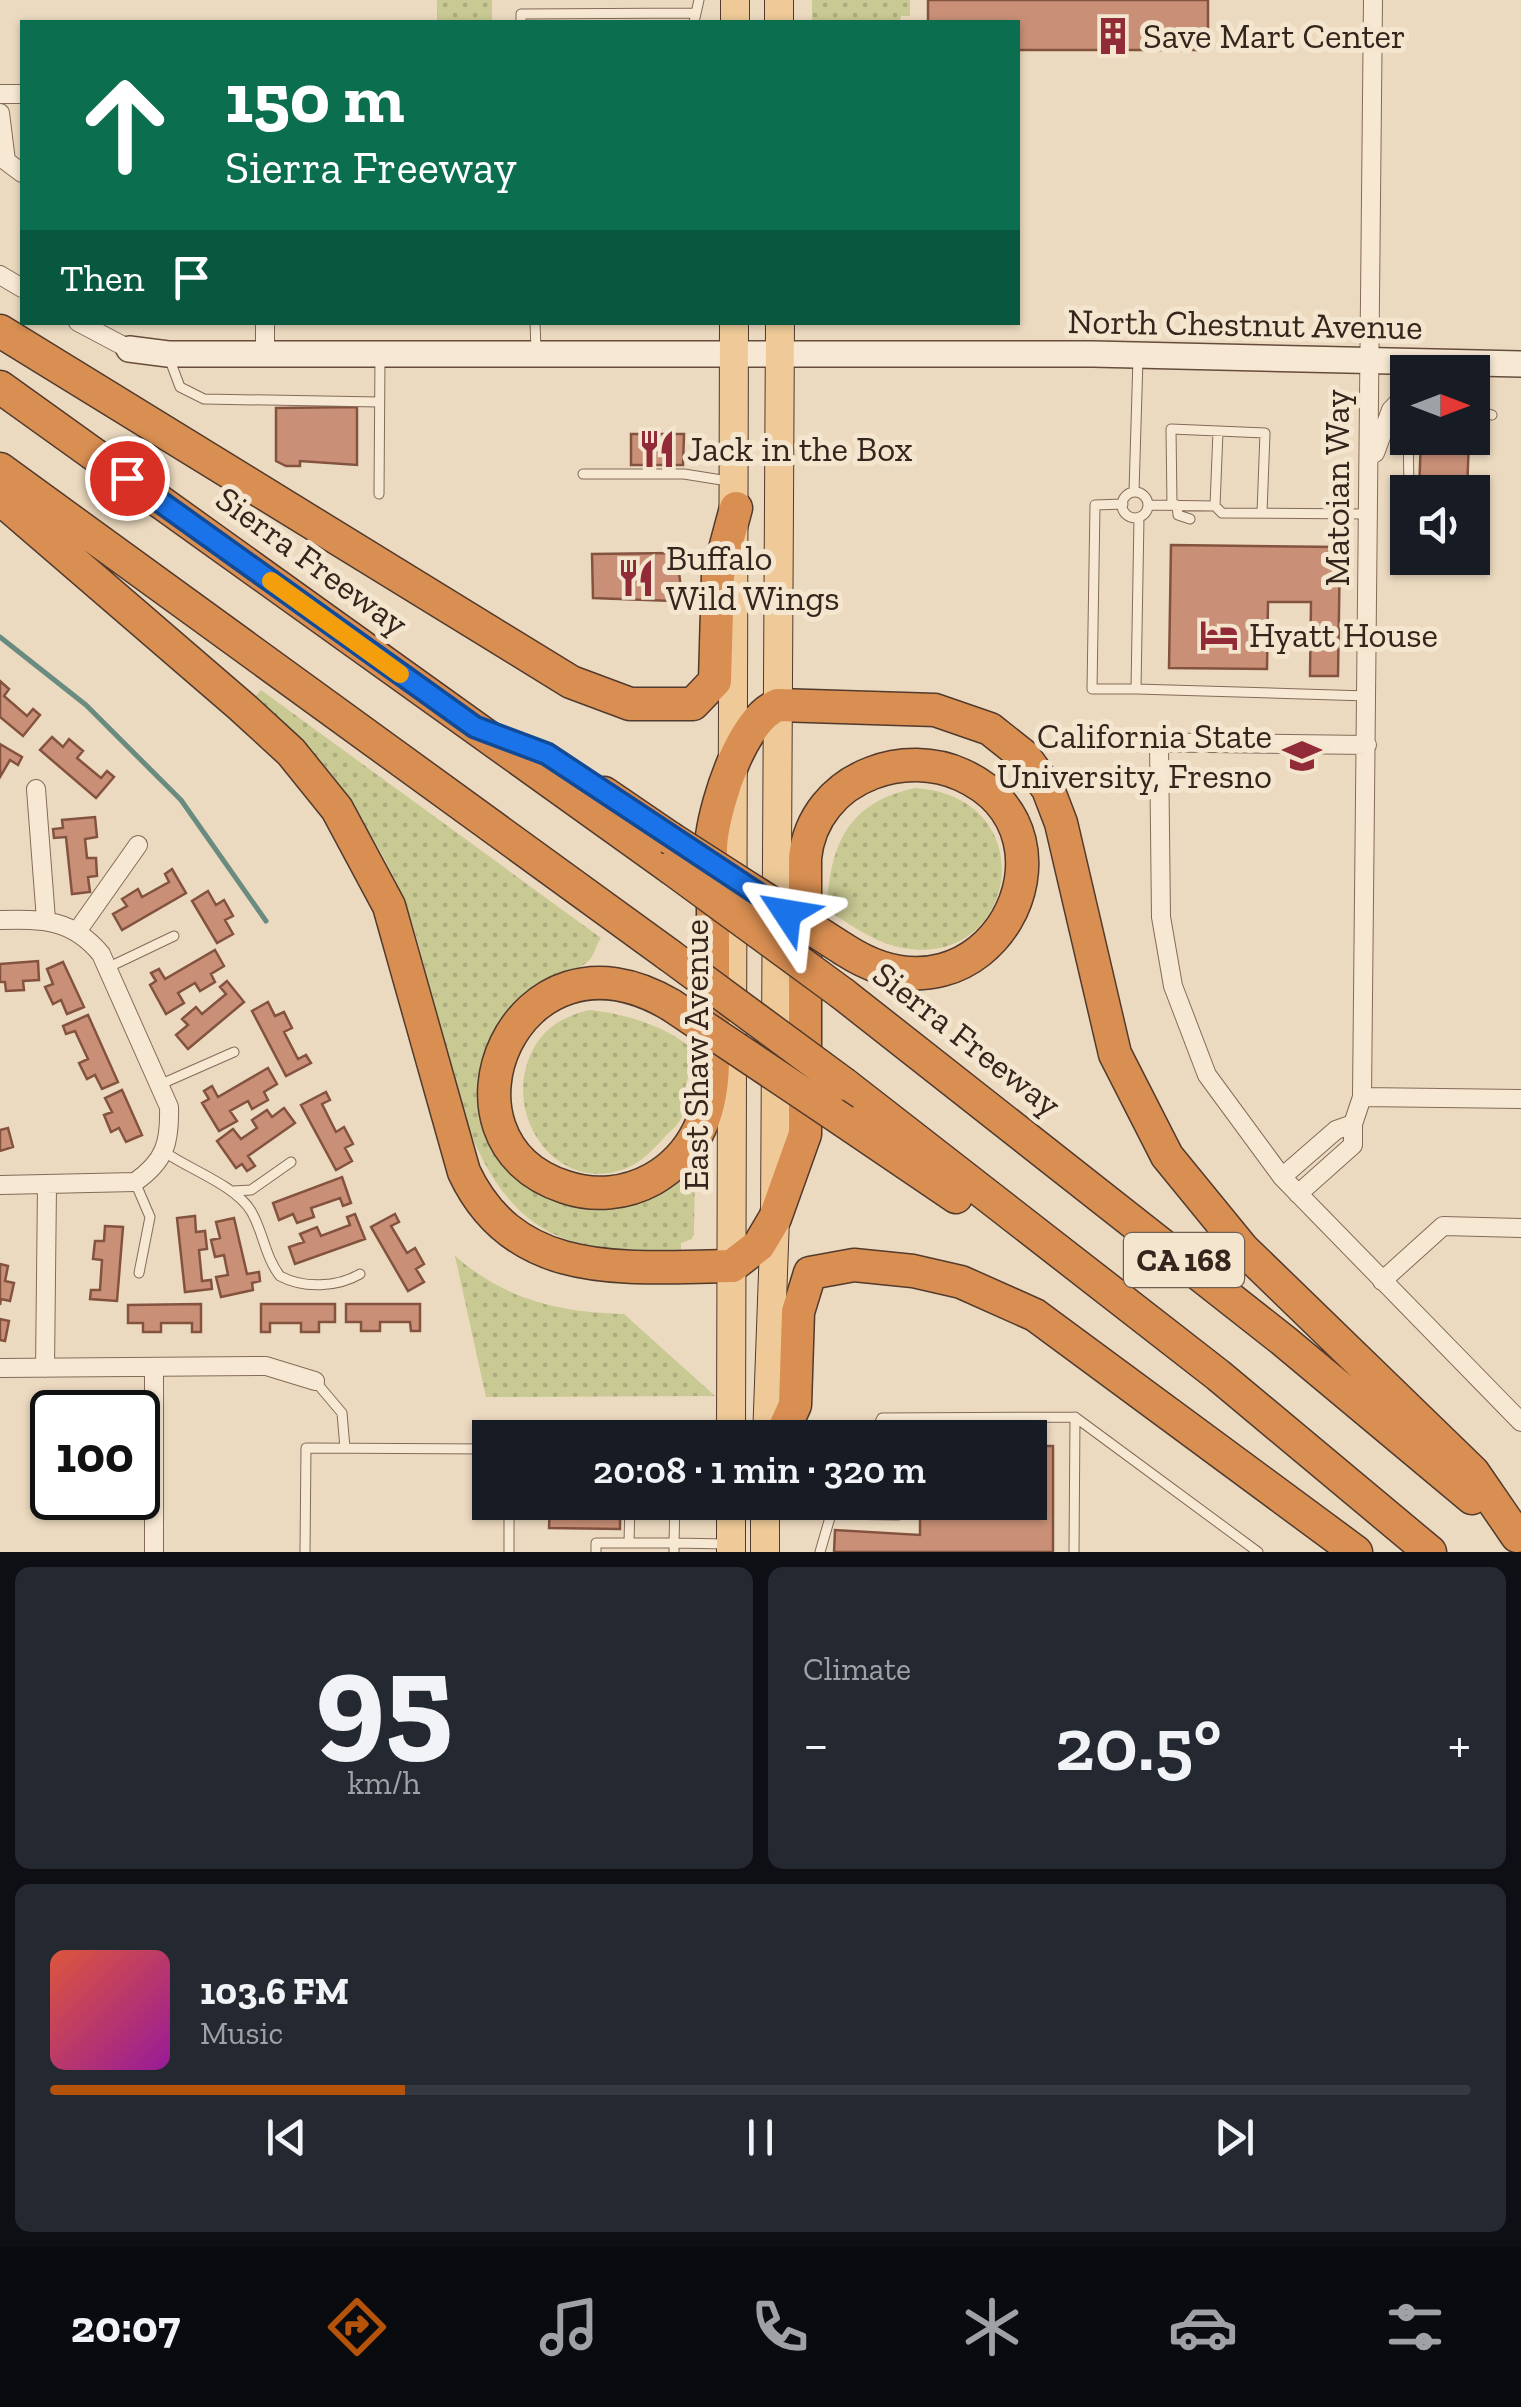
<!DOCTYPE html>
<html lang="en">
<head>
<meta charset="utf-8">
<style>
	:root { --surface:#171b24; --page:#242831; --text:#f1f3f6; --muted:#9ea1a6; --line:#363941; --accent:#b45309 }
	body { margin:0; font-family:"Zilla Slab",serif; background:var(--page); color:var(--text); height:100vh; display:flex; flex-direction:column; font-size:38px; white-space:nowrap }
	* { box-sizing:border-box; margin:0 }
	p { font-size:32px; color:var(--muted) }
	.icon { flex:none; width:55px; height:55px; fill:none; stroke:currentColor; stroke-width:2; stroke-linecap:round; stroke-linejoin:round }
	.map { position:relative; height:1552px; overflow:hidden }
	.drawer { display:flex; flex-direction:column; gap:15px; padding:15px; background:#0d0f14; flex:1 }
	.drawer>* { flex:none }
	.hud { position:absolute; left:20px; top:20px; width:1000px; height:305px; border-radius:0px; box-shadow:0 2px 8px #0004; background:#0b6e4f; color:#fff; overflow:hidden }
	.needle { width:65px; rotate:90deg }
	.buttons { position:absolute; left:1390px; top:355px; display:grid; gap:20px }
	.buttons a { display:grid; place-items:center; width:100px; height:100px; border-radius:0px; background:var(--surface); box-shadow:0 2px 8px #0004; font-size:50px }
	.speed { position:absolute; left:30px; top:1390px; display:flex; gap:20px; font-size:50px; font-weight:700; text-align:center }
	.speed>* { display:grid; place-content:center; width:130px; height:130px; border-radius:50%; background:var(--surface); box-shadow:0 2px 8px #0004; line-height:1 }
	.speed .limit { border:5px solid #111; border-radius:15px; background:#fff; color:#111 }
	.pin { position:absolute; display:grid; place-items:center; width:85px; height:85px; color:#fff; margin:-42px; border:5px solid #fff; border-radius:50%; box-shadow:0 2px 10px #0007 }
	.me { position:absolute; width:110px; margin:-55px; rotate:303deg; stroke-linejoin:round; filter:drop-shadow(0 0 8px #0008) }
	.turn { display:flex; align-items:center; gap:35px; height:210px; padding:0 40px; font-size:45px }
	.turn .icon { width:130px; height:130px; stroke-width:2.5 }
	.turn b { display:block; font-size:70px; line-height:85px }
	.then { display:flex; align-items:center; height:95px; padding:0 40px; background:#0003; gap:20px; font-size:38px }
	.big { font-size:75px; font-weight:600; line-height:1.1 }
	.drawer .card { flex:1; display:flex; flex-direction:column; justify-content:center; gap:15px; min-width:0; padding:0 35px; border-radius:15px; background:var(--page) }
	.drawer .dial { align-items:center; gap:0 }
	.dial b { font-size:130px; line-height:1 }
	.song { display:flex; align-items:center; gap:30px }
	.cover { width:120px; height:120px; border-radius:15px; background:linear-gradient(135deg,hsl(10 70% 55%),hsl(300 70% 35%)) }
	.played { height:10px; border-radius:5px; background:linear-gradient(90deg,var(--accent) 25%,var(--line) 25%) }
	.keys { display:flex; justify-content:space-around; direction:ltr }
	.heat { display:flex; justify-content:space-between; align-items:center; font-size:55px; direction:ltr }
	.drawer .tiles { flex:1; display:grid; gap:15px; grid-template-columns:1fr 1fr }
	.card:last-child { grid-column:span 2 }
	.trip { position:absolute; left:472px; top:1420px; width:575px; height:100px; border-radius:0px; background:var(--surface); box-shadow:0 2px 8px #0004; font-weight:600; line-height:100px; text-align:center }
	.tabs { display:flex; height:160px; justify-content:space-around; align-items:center; background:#090b0e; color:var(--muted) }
	.tabs .icon { width:70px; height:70px }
	.tabs .active { color:var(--accent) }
	.tabs b { font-size:45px; color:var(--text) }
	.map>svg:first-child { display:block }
	.grass { fill:url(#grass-dots) }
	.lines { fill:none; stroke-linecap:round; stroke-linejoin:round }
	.stream { stroke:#6a8b80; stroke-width:5 }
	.building { fill:#c99077; stroke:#83533f; stroke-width:2.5 }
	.lane-casing { stroke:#846b59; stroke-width:11 }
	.street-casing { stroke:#846b59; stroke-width:20 }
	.secondary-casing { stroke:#664c3c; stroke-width:28 }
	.primary-casing { stroke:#523a2d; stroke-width:30 }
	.highway-casing { stroke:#523a2d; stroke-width:35 }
	.lane { stroke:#f7e8d3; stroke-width:9 }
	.street { stroke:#f7e8d3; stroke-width:18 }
	.secondary { stroke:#f7e8d3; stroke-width:25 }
	.primary { stroke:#efca98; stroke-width:28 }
	.highway { stroke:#da8f52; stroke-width:32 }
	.highway-bridge-casing { stroke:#523a2d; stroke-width:35; stroke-linecap:butt }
	.highway-bridge { stroke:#da8f52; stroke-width:32 }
	.route-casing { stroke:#114b97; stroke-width:25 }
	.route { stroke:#1a73e8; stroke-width:18 }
	.slow { stroke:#f59e0b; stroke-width:18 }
	.labels { text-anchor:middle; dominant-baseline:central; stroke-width:10; stroke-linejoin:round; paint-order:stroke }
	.shield { fill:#f4e5cf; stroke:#6e5f52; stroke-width:2.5 }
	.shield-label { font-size:32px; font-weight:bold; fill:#34251d }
	.poi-label { font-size:35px; fill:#34251d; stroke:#f4e5cf; text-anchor:start }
	.street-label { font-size:35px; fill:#34251d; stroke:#f4e5cf }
</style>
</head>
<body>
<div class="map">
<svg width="1521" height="1552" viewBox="0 0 1521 1552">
	<defs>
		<pattern id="grass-dots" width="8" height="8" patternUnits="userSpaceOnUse" patternTransform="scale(2.5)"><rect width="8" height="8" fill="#c9c994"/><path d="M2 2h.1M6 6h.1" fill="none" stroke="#adac7f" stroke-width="1.8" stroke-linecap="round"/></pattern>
	</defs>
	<rect width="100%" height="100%" fill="#ecdac0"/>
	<path class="grass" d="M 437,0 L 492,0 L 492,22 L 437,22 Z
		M 812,0 L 910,0 L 910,16 L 901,16 L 900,22 L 812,22 Z
		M 261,690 L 601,938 C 596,945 595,952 591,958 C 581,973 531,984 512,1005 C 471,1048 471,1134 515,1176 C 526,1186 542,1191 556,1198 L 695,1163 L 694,1233 L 692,1239 L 681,1243 L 681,1250 C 644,1249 603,1253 568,1240 C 447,1199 446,1001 403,898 C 368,813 317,763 253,700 Z
		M 915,788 C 1046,797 1018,969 903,948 C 875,943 851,925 827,910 C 830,846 846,803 915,788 Z
		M 589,1010 C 623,1013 667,1026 692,1049 L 694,1056 C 693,1067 688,1075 686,1085 C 683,1095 685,1107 682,1116 C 679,1125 669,1132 663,1139 C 652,1150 642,1162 627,1168 C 561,1195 506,1123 528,1061 C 539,1031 558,1018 589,1010 Z
		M 455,1256 C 506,1300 558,1312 624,1314 L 715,1396 L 486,1397 Z"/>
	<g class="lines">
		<path class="stream" d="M 0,637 L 86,705 L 181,800 L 266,921"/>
	</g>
	<path class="building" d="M 928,0 L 1208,0 L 1208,50 L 1018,50 L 1018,22 L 928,22 Z
		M 357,407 L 357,465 L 300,461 L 300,466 L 286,466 L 276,461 L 276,408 Z
		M 631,434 L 684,434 L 683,465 L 631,465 Z
		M 1421,438 L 1469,438 L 1467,492 L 1419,492 Z
		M 1171,545 L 1340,547 L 1338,676 L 1310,676 L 1311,602 L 1268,602 L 1267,669 L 1169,668 Z
		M 672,553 L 672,572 L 679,572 L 682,598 L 672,597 L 672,601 L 593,598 L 592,554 Z
		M 0,681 L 9,689 L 4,696 L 27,716 L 33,709 L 40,715 L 23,736 L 0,717 Z
		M 52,737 L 63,747 L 69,739 L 83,751 L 77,758 L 101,778 L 107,771 L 114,777 L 96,798 L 40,750 Z
		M 0,744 L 22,757 L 18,765 L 10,760 L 0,777 Z
		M 95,817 L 97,837 L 85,839 L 87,858 L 96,858 L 97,876 L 88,877 L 90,892 L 72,894 L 66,837 L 54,838 L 53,829 L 63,828 L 62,820 Z
		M 172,869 L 186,893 L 122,930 L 113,914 L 127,906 L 122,899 L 138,889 L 142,897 L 169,882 L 165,874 Z
		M 208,891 L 216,905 L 224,900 L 233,916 L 225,920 L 233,934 L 217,943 L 192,901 Z
		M 215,950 L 224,966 L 211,974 L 215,982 L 200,991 L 195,983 L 178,993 L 184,1003 L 166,1014 L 150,985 L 156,981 L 151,973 L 159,969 L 165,979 Z
		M 38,961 L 39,980 L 23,981 L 24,990 L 6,991 L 5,982 L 0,982 L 0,964 Z
		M 63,962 L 84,1007 L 67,1014 L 61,1000 L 53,1004 L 45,987 L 53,984 L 47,969 Z
		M 227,981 L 244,1002 L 188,1049 L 176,1035 L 188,1025 L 182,1019 L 196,1007 L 202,1014 L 226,994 L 220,987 Z
		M 268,1002 L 275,1016 L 284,1012 L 292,1028 L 284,1032 L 298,1059 L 306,1055 L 311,1063 L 286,1076 L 252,1011 Z
		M 88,1015 L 118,1082 L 102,1089 L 95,1075 L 87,1079 L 79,1063 L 88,1059 L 75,1031 L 66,1034 L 63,1026 Z
		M 268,1068 L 277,1084 L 264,1092 L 268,1100 L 252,1109 L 248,1101 L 230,1111 L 237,1121 L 219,1131 L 202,1103 L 209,1099 L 204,1091 L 212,1086 L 218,1097 Z
		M 122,1090 L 142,1135 L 126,1142 L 119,1128 L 111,1132 L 104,1115 L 112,1112 L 105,1098 Z
		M 326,1092 L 330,1100 L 322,1104 L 336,1132 L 344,1127 L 353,1144 L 345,1148 L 352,1161 L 336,1170 L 301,1105 Z
		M 284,1108 L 295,1123 L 248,1156 L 255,1166 L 247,1171 L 242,1164 L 236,1168 L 217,1141 L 233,1129 L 241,1139 L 257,1128 L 252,1120 L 267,1110 L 272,1117 Z
		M 8,1128 L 13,1147 L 0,1151 L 0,1130 Z
		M 342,1177 L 351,1203 L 343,1206 L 340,1198 L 311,1208 L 314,1217 L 297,1223 L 293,1214 L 279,1220 L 273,1203 Z
		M 355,1214 L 365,1239 L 295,1264 L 289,1247 L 304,1242 L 300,1234 L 317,1227 L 321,1236 L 350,1225 L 347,1217 Z
		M 395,1214 L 399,1222 L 391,1226 L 407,1253 L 415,1248 L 424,1264 L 416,1269 L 424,1282 L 408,1291 L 371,1227 Z
		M 195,1216 L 196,1232 L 205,1231 L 207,1249 L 199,1250 L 202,1281 L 211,1280 L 212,1289 L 185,1292 L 177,1218 Z
		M 234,1218 L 247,1274 L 259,1272 L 260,1281 L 252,1283 L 253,1290 L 221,1297 L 216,1277 L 228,1275 L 224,1255 L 215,1257 L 211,1240 L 220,1238 L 216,1222 Z
		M 105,1226 L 123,1227 L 117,1301 L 90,1299 L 91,1290 L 100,1290 L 102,1260 L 93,1259 L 95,1241 L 104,1241 Z
		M 0,1264 L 8,1266 L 5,1281 L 14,1283 L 10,1301 L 1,1299 L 0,1305 Z
		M 201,1304 L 201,1332 L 192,1332 L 192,1323 L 161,1323 L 161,1332 L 143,1332 L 143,1323 L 128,1323 L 128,1305 Z
		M 261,1304 L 335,1304 L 335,1322 L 319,1322 L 319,1332 L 301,1332 L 301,1323 L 270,1323 L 270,1332 L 261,1332 Z
		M 346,1304 L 420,1304 L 420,1331 L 411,1331 L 410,1322 L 380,1322 L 380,1331 L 361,1331 L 361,1322 L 346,1322 Z
		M 0,1319 L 9,1321 L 5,1341 L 0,1340 Z
		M 1030,1446 L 1053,1446 L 1053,1552 L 834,1552 L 835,1530 L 920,1535 L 920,1502 L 1030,1502 Z
		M 550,1502 L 620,1502 L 620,1529 L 549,1528 Z"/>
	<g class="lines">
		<g class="lane-casing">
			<path id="lane" d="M 521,22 L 521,14 L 695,13
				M 694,22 L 699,0
				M 535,322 L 536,350
				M 168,355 L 180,387 L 204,399 L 379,402
				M 1472,409 L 1492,415
				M 1408,423 L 1409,492
				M 583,474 L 684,474 L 728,481
				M 1134,492 L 1138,358
				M1122 505a13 13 0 1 1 26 0a13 13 0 1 1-26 0Z
				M 379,494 L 380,357
				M 1123,504 L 1095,505 L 1092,689 L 1136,689
				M 1148,505 L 1215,506 L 1222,513 L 1367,514
				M 1172,505 L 1171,429 L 1265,433 L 1262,513
				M 1177,505 L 1178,515 L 1190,519
				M 1215,506 L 1218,431
				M 1408,514 L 1408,535
				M 1139,517 L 1136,689 L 1367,696
				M 107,968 L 174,936
				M 159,1085 L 234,1052
				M 166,1153 C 191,1170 236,1186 251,1211 C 263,1231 265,1257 280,1276 C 304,1289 338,1287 360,1274
				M 135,1182 L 150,1217 L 139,1273
				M 233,1191 L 251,1190 L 291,1162
				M 315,1381 L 342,1413 L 345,1448
				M 1075,1417 L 1258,1552
				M 872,1438 L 882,1418 L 1075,1417 L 1074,1552
				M 509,1502 L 509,1552
				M 771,1514 L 831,1514 L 837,1502
				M 629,1543 L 630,1502
				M 305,1552 L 306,1448 L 490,1449
				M 596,1552 L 596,1543 L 674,1543 L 675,1502
				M 674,1552 L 674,1543 L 728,1544
				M 820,1552 L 831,1514 L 898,1515 L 898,1502"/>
		</g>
		<g class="street-casing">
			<path id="street" d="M 0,94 L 22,94
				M 0,113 L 6,161 L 22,173
				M 0,275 L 22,288
				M 78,322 L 129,349
				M 265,322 L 265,354
				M 1375,453 L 1391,410 L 1408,392
				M 1123,742 L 1367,745
				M 1159,743 L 1161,917 L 1173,986 L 1207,1075 L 1282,1177 L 1521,1422
				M 36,789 L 46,920
				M 0,920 C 43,919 72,919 101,954 L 169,1107 C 170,1143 165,1161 135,1182 L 0,1185
				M 78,930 L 138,845
				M 1362,1097 L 1521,1099
				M 1282,1177 L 1336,1130 L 1353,1124
				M 1298,1194 L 1353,1145 L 1353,1124 L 1362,1097 L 1373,0
				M 1382,1281 L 1443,1226 L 1521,1228
				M 0,1368 L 266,1366 L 315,1381
				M 45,1368 L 47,1186
				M 154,1552 L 154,1368"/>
		</g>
		<g class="secondary-casing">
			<path id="secondary" d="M 129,349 L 168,354 L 1093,354 L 1521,364"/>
		</g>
		<g class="primary-casing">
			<path id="primary" d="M 779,0 L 779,22
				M 735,22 L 735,0
				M 731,1438 L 734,322
				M 767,1438 L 775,1218 L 780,322
				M 731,1552 L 731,1502
				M 765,1552 L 765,1502"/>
		</g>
		<g class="highway-casing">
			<path id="highway" d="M 0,331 L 571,682 L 630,704 L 693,704 L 715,681 L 718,575 L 736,508
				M 0,387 L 671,868
				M 0,469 L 669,955
				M 0,494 L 11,508 L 242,707 L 291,752 L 337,809 L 389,906 L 464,1172 C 516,1283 629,1267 732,1266 L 759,1245 L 775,1218 L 805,1134 L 805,858 C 809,818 835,787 872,773 C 900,762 934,762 962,775 C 1094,835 988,1042 845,950
				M 604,793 L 670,838
				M 843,994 L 1284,1341 L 1472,1498
				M 671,1005 C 515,912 422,1141 565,1187 C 594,1197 626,1194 653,1179 C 696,1154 712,1112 713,1064 C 713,1011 713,958 713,905 C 712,883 709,858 712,836 C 717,800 742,719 778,705 L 935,710 L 990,729 L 1024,756 L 1048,789 L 1061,823 L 1115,1054 L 1167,1156 L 1243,1249 L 1473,1472 L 1517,1536
				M 844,1084 L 1218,1375 L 1430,1552
				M 844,1121 L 956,1197
				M 780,1438 L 795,1405 L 798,1312 L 810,1273 L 854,1265 L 913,1271 L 961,1282 L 1035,1315 L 1356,1552"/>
		</g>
		<use href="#lane" class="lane"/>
		<use href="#street" class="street"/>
		<use href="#secondary" class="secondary"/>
		<use href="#primary" class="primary"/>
		<use href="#highway" class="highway"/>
		<g class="highway-bridge-casing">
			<path id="highway-bridge" d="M 670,838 L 845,950
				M 671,868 L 843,994
				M 669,955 L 844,1084
				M 671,1005 L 844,1121"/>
		</g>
		<use href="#highway-bridge" class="highway-bridge"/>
	</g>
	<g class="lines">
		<g class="route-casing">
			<path id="route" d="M 127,478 L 475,727 L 547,754 L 787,913"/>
		</g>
		<use href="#route" class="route"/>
		<path class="slow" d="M 271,581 L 400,674"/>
	</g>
	<defs>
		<g id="building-bare" transform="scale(3)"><path d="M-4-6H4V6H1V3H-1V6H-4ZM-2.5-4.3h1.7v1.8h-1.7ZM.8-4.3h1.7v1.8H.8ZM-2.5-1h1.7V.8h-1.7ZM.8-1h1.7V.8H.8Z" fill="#912b37" stroke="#f4e5cf" stroke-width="2.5" paint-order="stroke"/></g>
		<g id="restaurant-bare" transform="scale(3)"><path d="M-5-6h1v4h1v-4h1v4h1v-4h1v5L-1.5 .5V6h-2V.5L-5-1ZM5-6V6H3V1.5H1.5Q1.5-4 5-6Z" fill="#912b37" stroke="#f4e5cf" stroke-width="2.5" paint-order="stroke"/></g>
		<g id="hotel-bare" transform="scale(3)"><path d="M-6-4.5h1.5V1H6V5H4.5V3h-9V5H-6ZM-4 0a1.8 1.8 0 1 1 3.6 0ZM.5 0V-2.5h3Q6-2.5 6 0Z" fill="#912b37" stroke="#f4e5cf" stroke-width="2.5" paint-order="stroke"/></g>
		<g id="university-bare" transform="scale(3)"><path d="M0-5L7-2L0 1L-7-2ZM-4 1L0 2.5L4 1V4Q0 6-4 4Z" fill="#912b37" stroke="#f4e5cf" stroke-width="2.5" paint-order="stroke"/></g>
	</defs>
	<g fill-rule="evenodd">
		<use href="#building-bare" x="1113" y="36"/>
		<use href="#restaurant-bare" x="657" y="449"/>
		<use href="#restaurant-bare" x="636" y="578"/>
		<use href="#hotel-bare" x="1219" y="635"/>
		<use href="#university-bare" x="1302" y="756"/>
	</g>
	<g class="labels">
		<rect class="shield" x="1124" y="1233" width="120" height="54" rx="8"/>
		<g class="shield-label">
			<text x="1184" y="1260">CA 168</text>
		</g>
		<g class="poi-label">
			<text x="1143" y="36">Save Mart Center</text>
			<text x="687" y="449">Jack in the Box</text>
			<text x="666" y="558">Buffalo<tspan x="666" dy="40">Wild Wings</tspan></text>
			<text x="1249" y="635">Hyatt House</text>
			<text x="1272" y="736" text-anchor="end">California State<tspan x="1272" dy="40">University, Fresno</tspan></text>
		</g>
		<g class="street-label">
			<text transform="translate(1245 324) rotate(1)">North Chestnut Avenue</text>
			<text transform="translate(1337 488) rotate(-90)">Matoian Way</text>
			<text transform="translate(312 561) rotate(36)">Sierra Freeway</text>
			<text transform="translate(967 1039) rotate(38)">Sierra Freeway</text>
			<text transform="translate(696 1055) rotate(-90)">East Shaw Avenue</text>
		</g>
	</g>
</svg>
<div class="buttons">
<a><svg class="needle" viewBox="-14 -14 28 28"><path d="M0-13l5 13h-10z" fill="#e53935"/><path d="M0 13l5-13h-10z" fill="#9ea1a6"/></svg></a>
<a><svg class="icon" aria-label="sound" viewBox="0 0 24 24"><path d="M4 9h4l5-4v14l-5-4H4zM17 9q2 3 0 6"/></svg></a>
</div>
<div class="speed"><div class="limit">100</div></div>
<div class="pin" style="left:127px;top:478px;background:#d93025"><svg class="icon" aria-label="arrive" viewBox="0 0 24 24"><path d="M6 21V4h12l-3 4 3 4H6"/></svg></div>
<svg class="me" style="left:787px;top:913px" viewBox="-20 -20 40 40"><path d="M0-17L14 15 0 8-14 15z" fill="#1a73e8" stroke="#fff" stroke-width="4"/></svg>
<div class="trip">20:08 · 1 min · 320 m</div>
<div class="hud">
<div class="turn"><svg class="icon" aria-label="ahead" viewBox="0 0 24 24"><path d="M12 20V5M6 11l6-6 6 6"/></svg><div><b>150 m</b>Sierra Freeway</div></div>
<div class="then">Then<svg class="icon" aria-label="arrive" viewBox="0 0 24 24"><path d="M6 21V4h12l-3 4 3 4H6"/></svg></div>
</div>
</div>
<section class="drawer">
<div class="tiles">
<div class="card dial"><b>95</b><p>km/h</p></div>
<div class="card"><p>Climate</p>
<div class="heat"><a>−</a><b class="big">20.5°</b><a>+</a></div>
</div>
<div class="card">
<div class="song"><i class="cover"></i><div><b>103.6 FM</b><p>Music</p></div></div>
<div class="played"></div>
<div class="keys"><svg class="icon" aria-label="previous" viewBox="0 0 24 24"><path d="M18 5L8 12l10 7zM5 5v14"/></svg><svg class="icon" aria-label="pause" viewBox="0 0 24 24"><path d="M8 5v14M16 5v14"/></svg><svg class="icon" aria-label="next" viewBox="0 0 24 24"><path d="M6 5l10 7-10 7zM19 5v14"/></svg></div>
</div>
</div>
</section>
<nav class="tabs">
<b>20:07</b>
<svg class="icon active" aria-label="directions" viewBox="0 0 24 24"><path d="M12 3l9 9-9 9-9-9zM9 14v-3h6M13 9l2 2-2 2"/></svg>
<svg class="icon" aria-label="music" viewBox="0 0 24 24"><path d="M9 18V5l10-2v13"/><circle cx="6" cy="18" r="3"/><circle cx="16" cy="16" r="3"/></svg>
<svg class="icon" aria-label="phone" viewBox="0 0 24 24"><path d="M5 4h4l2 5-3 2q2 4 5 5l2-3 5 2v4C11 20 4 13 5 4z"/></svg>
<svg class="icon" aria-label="climate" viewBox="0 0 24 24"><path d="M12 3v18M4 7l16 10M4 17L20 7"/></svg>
<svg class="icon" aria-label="car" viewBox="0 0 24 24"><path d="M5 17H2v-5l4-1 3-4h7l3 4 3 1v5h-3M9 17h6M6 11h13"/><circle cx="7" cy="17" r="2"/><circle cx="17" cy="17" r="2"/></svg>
<svg class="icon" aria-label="filters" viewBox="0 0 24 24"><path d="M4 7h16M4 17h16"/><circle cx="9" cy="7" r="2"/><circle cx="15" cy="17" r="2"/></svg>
</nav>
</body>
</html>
